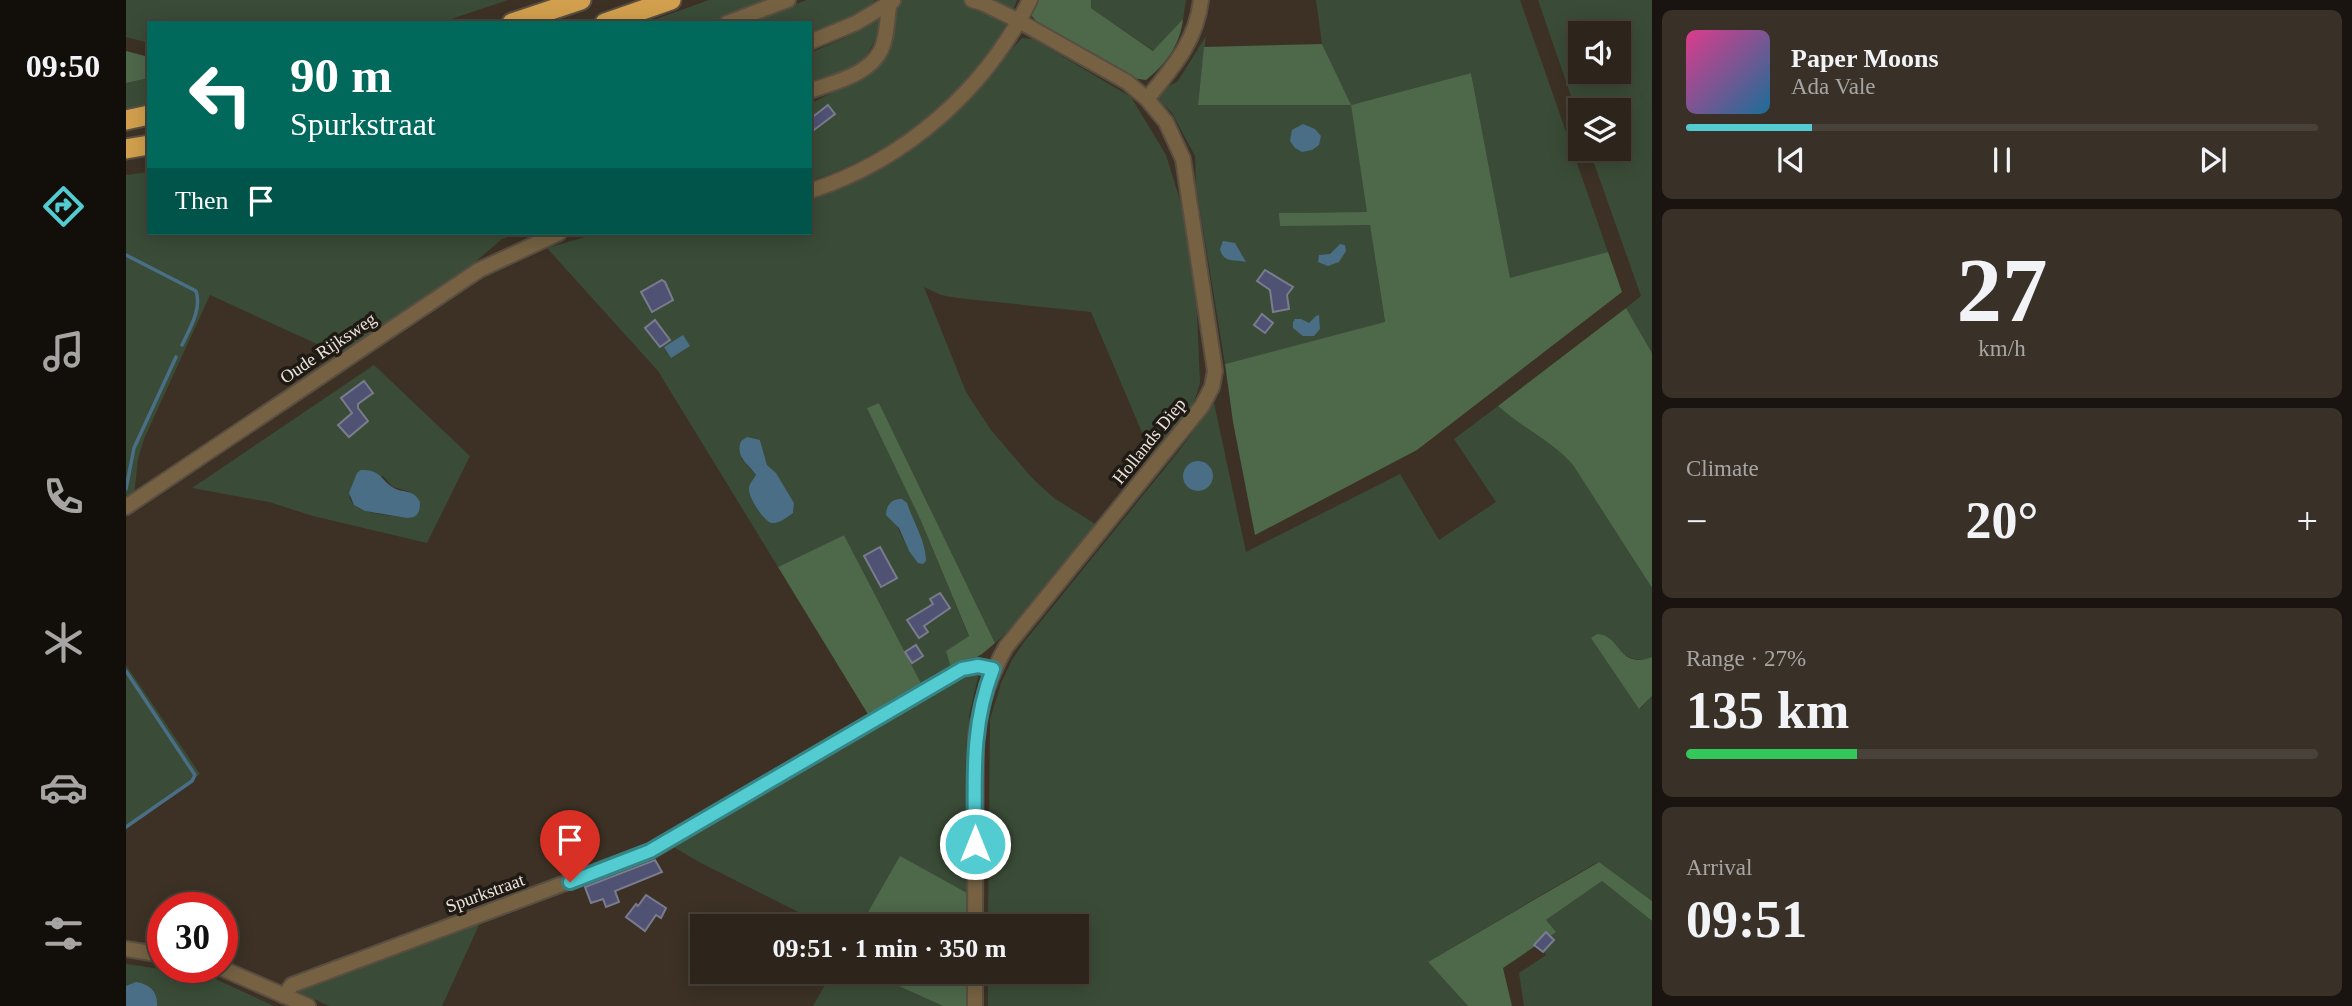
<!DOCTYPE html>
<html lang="en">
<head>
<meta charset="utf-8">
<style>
	:root { --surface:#2d251b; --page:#393128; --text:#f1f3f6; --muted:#a7a5a3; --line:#48423a; --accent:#52ccd0 }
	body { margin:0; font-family:"Times New Roman",serif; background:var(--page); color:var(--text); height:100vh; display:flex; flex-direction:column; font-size:26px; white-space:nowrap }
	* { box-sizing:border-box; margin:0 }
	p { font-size:23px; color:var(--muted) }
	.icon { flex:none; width:38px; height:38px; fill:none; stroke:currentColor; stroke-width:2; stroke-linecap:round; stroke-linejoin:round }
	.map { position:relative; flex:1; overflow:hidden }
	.details { display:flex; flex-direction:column; gap:10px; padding:10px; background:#19140f; width:700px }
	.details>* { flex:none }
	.guide { position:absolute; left:21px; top:21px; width:665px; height:214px; border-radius:0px; box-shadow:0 4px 18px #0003,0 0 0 2px var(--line); background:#00695c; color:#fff; overflow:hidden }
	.tools { position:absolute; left:1442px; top:21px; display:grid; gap:14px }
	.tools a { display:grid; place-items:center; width:63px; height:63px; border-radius:0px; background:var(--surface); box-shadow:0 4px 18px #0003,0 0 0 2px var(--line); font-size:35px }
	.speed { position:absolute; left:21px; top:892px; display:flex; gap:14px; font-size:35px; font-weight:700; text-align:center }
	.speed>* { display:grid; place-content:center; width:91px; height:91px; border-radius:50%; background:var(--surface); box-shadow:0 4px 18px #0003,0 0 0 2px var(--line); line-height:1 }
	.speed .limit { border:10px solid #d22; background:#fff; color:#111 }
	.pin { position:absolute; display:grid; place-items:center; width:60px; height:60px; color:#fff; margin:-72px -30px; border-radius:50% 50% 50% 0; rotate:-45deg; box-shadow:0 0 7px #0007 }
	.pin .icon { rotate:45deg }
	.me { position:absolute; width:77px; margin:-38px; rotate:0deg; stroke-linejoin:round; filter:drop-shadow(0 0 5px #0008) }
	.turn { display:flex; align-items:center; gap:24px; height:147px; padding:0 28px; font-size:32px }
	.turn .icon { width:91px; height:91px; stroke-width:2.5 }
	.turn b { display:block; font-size:49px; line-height:60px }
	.then { display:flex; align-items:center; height:66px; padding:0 28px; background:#0003; gap:14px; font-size:26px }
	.big { font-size:52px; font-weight:700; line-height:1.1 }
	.details .tile { flex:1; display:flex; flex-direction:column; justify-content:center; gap:10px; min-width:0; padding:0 24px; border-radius:10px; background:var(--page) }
	.details .dial { align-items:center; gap:0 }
	.dial b { font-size:91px; line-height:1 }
	.song { display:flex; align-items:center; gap:21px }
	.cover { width:84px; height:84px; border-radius:10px; background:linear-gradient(135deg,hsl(330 70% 55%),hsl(200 70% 35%)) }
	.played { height:7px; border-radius:4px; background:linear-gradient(90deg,var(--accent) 20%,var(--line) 20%) }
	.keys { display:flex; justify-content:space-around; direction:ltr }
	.heat { display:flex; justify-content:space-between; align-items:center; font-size:38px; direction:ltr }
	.charge { height:10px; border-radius:5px; background:linear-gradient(90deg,#34c759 27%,var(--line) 0) }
	.trip { position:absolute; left:564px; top:914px; width:399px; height:70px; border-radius:0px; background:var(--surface); box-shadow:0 4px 18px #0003,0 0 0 2px var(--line); font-weight:700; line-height:70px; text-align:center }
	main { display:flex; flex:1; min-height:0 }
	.tabs { display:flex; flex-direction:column; width:126px; justify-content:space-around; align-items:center; background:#120f0b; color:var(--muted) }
	.tabs .icon { width:49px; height:49px }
	.tabs .active { color:var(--accent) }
	.tabs b { font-size:32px; color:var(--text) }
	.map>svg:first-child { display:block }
	.green { fill:#3a4c37; fill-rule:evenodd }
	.forest { fill:#4e684a }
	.water { fill:#4a6e86 }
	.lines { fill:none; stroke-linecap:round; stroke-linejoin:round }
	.stream { stroke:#4a6e86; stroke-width:3.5 }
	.building { fill:#505274; stroke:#7a7c8e; stroke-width:2 }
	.minor-casing { stroke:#584e41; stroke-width:18 }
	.highway-casing { stroke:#584e41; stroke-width:23 }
	.minor { stroke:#766243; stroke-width:14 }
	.highway { stroke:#d19f4d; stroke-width:19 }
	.route-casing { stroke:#358587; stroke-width:18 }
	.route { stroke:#52ccd0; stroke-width:12 }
	.labels { text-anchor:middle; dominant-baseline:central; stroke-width:7; stroke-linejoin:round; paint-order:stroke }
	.street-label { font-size:18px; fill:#ece4dc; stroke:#1f1a14 }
</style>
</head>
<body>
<main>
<nav class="tabs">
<b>09:50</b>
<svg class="icon active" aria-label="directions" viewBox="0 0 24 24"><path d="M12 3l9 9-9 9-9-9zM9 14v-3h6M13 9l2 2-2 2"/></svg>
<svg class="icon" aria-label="music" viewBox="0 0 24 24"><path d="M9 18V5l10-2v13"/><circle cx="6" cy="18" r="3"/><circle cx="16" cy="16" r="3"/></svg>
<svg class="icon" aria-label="phone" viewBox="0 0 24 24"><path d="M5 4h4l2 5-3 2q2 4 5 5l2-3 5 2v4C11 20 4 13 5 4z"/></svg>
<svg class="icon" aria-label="climate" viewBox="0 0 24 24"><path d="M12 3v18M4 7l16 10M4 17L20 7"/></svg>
<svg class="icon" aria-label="car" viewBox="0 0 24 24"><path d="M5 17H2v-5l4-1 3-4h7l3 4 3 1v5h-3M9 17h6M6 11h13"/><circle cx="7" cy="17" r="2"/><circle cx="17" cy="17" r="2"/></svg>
<svg class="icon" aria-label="filters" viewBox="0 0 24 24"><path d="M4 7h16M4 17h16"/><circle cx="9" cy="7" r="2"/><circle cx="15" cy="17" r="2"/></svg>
</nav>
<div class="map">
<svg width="1526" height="1006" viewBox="0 0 1526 1006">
	<rect width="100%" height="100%" fill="#3c3124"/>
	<path class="green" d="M 0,0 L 382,0 L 313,23 L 23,23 L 23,43 L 0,37 Z
		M 583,0 L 653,0 L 595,23 L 519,23 Z
		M 681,0 L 749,0 C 732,18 707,24 684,32 L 684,23 L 619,23 Z
		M 769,0 L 891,0 C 859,85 769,154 684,181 L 684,104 L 743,73 Z
		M 965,0 L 1060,0 L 1057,19 L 1028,51 L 965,8 Z
		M 1190,0 L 1394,0 L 1482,252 L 1384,279 L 1345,73 L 1225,105 L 1242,212 L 1154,213 L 1154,225 L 1244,225 L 1259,323 L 1099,364 L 1070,186 L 1069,156 L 1046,113 L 1028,95 L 1052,81 L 1080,36 L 1072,105 L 1224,105 L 1196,44 Z
		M 1412,0 L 1526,0 L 1526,353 L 1500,308 L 1515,296 L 1463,149 L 1493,149 L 1493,110 L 1454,110 L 1454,122 ZM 1454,33 L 1493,33 L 1493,72 L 1454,72 Z
		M 757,14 C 748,58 729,75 684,82 L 684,53 L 718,38 Z
		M 896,38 L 907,39 L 1005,97 L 1040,155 L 1057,210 L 1071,312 L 1074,383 L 1068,402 L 1026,456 L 965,312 L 831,298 L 815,295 L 798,287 L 840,392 L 865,430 L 907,479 L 928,498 L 971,525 L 893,621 L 869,643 L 753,403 L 742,408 L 795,521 L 843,637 L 826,671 L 797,687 L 718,535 L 652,567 L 532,371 L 421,248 L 473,233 L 684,233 L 684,197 C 719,185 756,171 786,149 C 829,118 860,77 896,38 ZM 634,440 L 641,465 L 650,474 L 668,503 L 667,513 L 639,519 L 624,495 L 623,492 L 630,475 L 615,458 ZM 776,499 C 789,514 784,533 783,551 L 771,526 L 768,500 Z
		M 23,78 L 23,104 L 0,109 L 0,83 Z
		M 23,172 L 23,233 L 393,233 L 376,239 L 341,269 L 215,355 L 84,295 L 18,439 L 12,459 L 8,496 L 0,502 L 0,175 Z
		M 248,365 L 344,456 L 301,543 L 187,516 L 143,502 L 66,488 ZM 257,476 L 267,487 L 284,492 L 281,518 C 262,514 231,516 223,497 Z
		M 1088,403 L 1120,552 L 1274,474 L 1313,540 L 1370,502 L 1328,439 L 1372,406 C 1396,428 1426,441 1447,465 L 1526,588 L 1526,657 C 1504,665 1496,653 1482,638 L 1514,709 L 1526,696 L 1526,901 L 1473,862 L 1468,864 L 1302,962 L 1342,1006 L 862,1006 L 862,971 L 950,971 L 950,926 L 862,926 L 864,719 L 875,683 L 886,660 L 898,642 L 1052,452 ZM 1076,461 L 1084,467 L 1087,480 L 1081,488 L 1068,490 L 1058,481 L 1058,472 L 1067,462 Z
		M 0,665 L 74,774 L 0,825 Z
		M 853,673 L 843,716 L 843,894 L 774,857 L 734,926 L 700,926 L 573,862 L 541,843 L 646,787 L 841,677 Z
		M 1476,881 L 1526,921 L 1526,1006 L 1398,1006 L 1393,973 L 1420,955 L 1412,944 L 1420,920 Z
		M 354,923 L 316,1006 L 203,1006 L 170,991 L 170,989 Z
		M 0,964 L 83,976 L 148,1006 L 31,1006 L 31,1000 L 0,986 Z
		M 707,971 L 739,971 L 817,1006 L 687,1006 Z"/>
	<path class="forest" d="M 910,0 L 965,0 L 965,8 L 1027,51 L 1057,19 C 1054,45 1040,64 1020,80 L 1006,78 L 911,22 L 905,15 Z
		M 1196,44 L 1225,105 L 1345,73 L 1384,278 L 1482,252 L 1496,292 L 1291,450 L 1129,535 L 1107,422 L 1099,364 L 1259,322 L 1244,225 L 1154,226 L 1153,213 L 1241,212 L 1225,105 L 1072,105 L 1078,47 Z
		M 0,51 L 23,57 L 23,78 L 0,83 Z
		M 1500,308 L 1526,353 L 1526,588 L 1447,465 C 1426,441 1396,428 1372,406 Z
		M 753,403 L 869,643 L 856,654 L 826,671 L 820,651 L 843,636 L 795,521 L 741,408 Z
		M 718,535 L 797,687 L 743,716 L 652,567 Z
		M 1471,634 C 1496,635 1491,670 1526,657 L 1526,696 L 1513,709 L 1465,638 Z
		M 774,856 L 843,894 L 843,926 L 734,926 Z
		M 1473,862 L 1526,901 L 1526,921 L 1476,881 L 1420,920 L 1430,932 L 1377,968 L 1386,1006 L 1342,1006 L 1302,962 Z
		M 739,971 L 843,971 L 843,1006 L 817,1006 Z"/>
	<path class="water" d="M 1177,124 L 1189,129 L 1195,136 L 1193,145 L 1186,150 L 1176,152 L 1169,148 L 1164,141 L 1166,130 Z
		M 1097,241 L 1109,243 L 1120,262 C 1108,259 1098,264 1094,249 Z
		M 1214,244 L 1219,245 L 1220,251 L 1213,262 L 1202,266 L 1192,262 L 1193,255 L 1204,254 Z
		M 1193,315 L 1194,329 L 1188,336 L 1177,336 L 1167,328 L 1167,322 L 1169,319 L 1175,319 L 1183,323 L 1190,316 Z
		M 557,335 L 564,346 L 545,358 L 538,347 Z
		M 621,437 L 634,440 L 641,465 L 650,473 L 668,503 L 667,513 C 661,517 653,524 646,523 C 638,522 624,499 623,491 C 622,485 627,480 630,475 C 622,463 609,458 615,441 Z
		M1057 476a15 15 0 1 1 30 0a15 15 0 1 1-30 0Z
		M 235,470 C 256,469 255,482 270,489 C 280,493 288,490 294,502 C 294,512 292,518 281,518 L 239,511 L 228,505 L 223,493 L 231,473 Z
		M 776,499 L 781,503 C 787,522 800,541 800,561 L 797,564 L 792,563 L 783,551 L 773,528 L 760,515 C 760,505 766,498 776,499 Z
		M 10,982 C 24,984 32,992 31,1006 L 0,1006 L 0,986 Z"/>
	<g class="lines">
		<path class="stream" d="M 0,255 L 70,291 C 76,309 64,328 56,345
			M 0,489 L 8,448 L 50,357
			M 0,671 L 69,775 L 66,781 L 0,827"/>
	</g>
	<path class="building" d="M 702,105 L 709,114 L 684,133 L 684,119 Z
		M 1139,270 L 1167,287 L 1161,295 L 1163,309 L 1147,312 L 1144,290 L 1131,281 Z
		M 536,280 L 539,282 L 547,300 L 526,312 L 515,292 Z
		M 1136,314 L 1147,323 L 1139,333 L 1128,325 Z
		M 529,320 L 544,340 L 534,347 L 519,328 Z
		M 238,381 L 247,393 L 232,404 L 232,408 L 242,421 L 223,437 L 212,425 L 226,413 L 215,398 Z
		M 754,547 L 771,578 L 755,587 L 738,556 Z
		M 814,593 L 824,608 L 798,626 L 802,632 L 793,638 L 781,620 L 807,604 L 804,599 Z
		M 790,645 L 797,656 L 786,663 L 779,652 Z
		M 529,860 L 536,872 L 489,891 L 493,902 L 480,907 L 477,899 L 465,903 L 459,887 Z
		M 520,895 L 540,908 L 535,918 L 530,915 L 519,931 L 500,917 L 510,904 L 512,906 Z
		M 1420,932 L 1428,940 L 1417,952 L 1408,945 Z"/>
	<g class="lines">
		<g class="minor-casing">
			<path id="minor" d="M 846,0 L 856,3 L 893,21 L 1001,82 L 1021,99 L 1040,122 L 1057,159 L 1089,371 L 1086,387 L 1076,406 L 880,647 C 864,675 855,702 850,735 L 849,926
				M 601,23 L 662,0
				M 684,42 L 730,23 L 767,1
				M 684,91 C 708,82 743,75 755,50 C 762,36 761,15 764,0
				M 1021,99 C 1047,67 1070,42 1075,0
				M 684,191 C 780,160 859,90 904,0
				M 0,507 L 353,270 L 433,233
				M 0,949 L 37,955
				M 95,968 L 182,1006
				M 158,996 L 166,985 L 525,851 L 836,669 L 852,666 L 867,669
				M 849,1006 L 849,971"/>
		</g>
		<g class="highway-casing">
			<path id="highway" d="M 386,23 L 455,0
				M 479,23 L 545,0
				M 0,120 L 23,115
				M 0,149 L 23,145"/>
		</g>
		<use href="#minor" class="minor"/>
		<use href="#highway" class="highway"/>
	</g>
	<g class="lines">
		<g class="route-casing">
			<path id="route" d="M 444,882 L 524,851 L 836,669 L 852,666 L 867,669 C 844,727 849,783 849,844"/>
		</g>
		<use href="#route" class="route"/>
	</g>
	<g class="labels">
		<g class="street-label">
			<text transform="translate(202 348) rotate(-34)">Oude Rijksweg</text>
			<text transform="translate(1023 441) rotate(-51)">Hollands Diep</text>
			<text transform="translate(359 893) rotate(-20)">Spurkstraat</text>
		</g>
	</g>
</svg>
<div class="tools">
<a><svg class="icon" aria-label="sound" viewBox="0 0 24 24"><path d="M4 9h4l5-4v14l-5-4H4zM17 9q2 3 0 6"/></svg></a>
<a><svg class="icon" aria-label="layers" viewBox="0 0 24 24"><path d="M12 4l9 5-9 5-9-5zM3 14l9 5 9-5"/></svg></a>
</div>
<div class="speed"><div class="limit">30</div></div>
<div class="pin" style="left:444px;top:882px;background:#d93025"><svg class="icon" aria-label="arrive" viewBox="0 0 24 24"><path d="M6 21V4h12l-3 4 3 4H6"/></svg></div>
<svg class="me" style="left:849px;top:844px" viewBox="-20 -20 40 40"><circle r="17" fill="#52ccd0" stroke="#fff" stroke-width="3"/><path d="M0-11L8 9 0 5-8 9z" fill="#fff"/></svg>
<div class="trip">09:51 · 1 min · 350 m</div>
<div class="guide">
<div class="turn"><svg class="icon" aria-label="left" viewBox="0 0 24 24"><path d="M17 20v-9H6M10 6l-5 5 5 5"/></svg><div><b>90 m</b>Spurkstraat</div></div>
<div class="then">Then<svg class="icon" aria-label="arrive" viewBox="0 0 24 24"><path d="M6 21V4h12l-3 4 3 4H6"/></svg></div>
</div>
</div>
<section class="details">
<div class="tile">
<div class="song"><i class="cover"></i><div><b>Paper Moons</b><p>Ada Vale</p></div></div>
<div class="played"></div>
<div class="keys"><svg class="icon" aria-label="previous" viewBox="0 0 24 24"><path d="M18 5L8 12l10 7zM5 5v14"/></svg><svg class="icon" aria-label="pause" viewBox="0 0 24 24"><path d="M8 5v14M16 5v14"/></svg><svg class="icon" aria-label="next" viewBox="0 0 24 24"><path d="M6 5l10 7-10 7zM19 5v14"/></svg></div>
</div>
<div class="tile dial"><b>27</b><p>km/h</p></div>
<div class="tile"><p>Climate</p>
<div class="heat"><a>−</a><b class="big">20°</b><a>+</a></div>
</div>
<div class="tile"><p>Range · 27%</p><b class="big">135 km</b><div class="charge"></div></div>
<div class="tile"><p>Arrival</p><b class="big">09:51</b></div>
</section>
</main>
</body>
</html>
